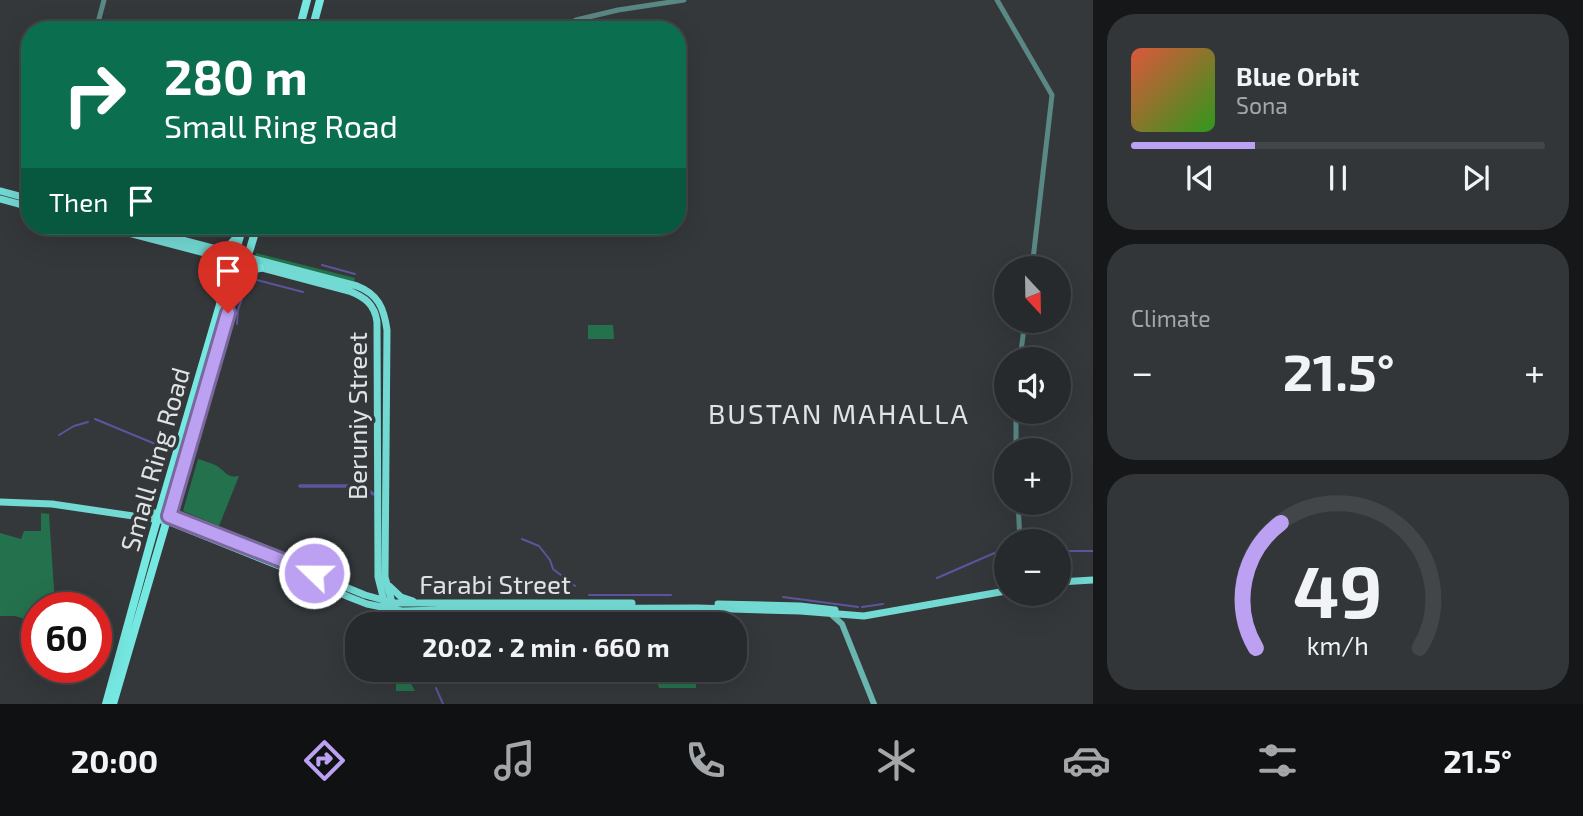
<!DOCTYPE html>
<html lang="en">
<head>
<meta charset="utf-8">
<style>
	:root { --surface:#272a2c; --page:#333638; --text:#f1f3f6; --muted:#a4a7a9; --line:#434648; --accent:#bca0f2 }
	body { margin:0; font-family:"Exo 2",sans-serif; background:var(--page); color:var(--text); height:100vh; display:flex; flex-direction:column; font-size:26px; white-space:nowrap }
	* { box-sizing:border-box; margin:0 }
	p { font-size:23px; color:var(--muted) }
	.icon { flex:none; width:38px; height:38px; fill:none; stroke:currentColor; stroke-width:2; stroke-linecap:round; stroke-linejoin:round }
	.map { position:relative; flex:1; overflow:hidden }
	.details { display:flex; flex-direction:column; gap:14px; padding:14px; background:#151718; width:490px }
	.details>* { flex:none }
	.guide { position:absolute; left:21px; top:21px; width:665px; height:214px; border-radius:28px; box-shadow:0 7px 28px #0002,0 0 0 2px var(--line); background:#0b6e4f; color:#fff; overflow:hidden }
	.needle { width:46px; rotate:158deg }
	.buttons { position:absolute; left:994px; top:256px; display:grid; gap:14px }
	.buttons a { display:grid; place-items:center; width:77px; height:77px; border-radius:50%; background:var(--surface); box-shadow:0 7px 28px #0002,0 0 0 2px var(--line); font-size:35px }
	.speed { position:absolute; left:21px; top:592px; display:flex; gap:14px; font-size:35px; font-weight:700; text-align:center }
	.speed>* { display:grid; place-content:center; width:91px; height:91px; border-radius:50%; background:var(--surface); box-shadow:0 7px 28px #0002,0 0 0 2px var(--line); line-height:1 }
	.speed .limit { border:10px solid #d22; background:#fff; color:#111 }
	.pin { position:absolute; display:grid; place-items:center; width:60px; height:60px; color:#fff; margin:-72px -30px; border-radius:50% 50% 50% 0; rotate:-45deg; box-shadow:0 0 7px #0007 }
	.pin .icon { rotate:45deg }
	.me { position:absolute; width:77px; margin:-38px; rotate:292deg; stroke-linejoin:round; filter:drop-shadow(0 0 5px #0008) }
	.turn { display:flex; align-items:center; gap:24px; height:147px; padding:0 28px; font-size:32px }
	.turn .icon { width:91px; height:91px; stroke-width:2.5 }
	.turn b { display:block; font-size:49px; line-height:60px }
	.then { display:flex; align-items:center; height:66px; padding:0 28px; background:#0003; gap:14px; font-size:26px }
	.big { font-size:52px; font-weight:700; line-height:1.1 }
	.details .widget { flex:1; display:flex; flex-direction:column; justify-content:center; gap:10px; min-width:0; padding:0 24px; border-radius:28px; background:var(--page) }
	.details .dial { align-items:center; gap:0 }
	.dial svg { height:182px; overflow:visible; fill:none; stroke:var(--line); stroke-width:7; stroke-linecap:round; text-anchor:middle }
	.dial text { fill:var(--text); stroke:none }
	.song { display:flex; align-items:center; gap:21px }
	.cover { width:84px; height:84px; border-radius:10px; background:linear-gradient(135deg,hsl(10 70% 55%),hsl(110 70% 35%)) }
	.played { height:7px; border-radius:4px; background:linear-gradient(90deg,var(--accent) 30%,var(--line) 30%) }
	.keys { display:flex; justify-content:space-around; direction:ltr }
	.heat { display:flex; justify-content:space-between; align-items:center; font-size:38px; direction:ltr }
	.trip { position:absolute; left:345px; top:612px; width:402px; height:70px; border-radius:28px; background:var(--surface); box-shadow:0 7px 28px #0002,0 0 0 2px var(--line); font-weight:700; line-height:70px; text-align:center }
	.dock { display:flex; height:112px; justify-content:space-around; align-items:center; background:#101112; color:var(--muted) }
	.dock .icon { width:49px; height:49px }
	.dock .active { color:var(--accent) }
	.dock b { font-size:32px; color:var(--text) }
	main { display:flex; flex:1; min-height:0 }
	.map>svg:first-child { display:block }
	.green { fill:#24724d }
	.lines { fill:none; stroke-linecap:round; stroke-linejoin:round }
	.stream { stroke:#5c549c; stroke-width:2 }
	.canal { stroke:#5c549c; stroke-width:3.5 }
	.tertiary { stroke:#5a8885; stroke-width:5 }
	.secondary { stroke:#69b6b1; stroke-width:6 }
	.primary { stroke:#73d9d3; stroke-width:7 }
	.trunk { stroke:#76e8e2; stroke-width:8 }
	.route-casing { stroke:#7a689d; stroke-width:18 }
	.route { stroke:#bca0f2; stroke-width:12 }
	.labels { text-anchor:middle; dominant-baseline:central; stroke-width:7; stroke-linejoin:round; paint-order:stroke }
	.street-label { font-size:26px; fill:#e0e2e3; stroke:#34383a }
	.neighbourhood-label { font-size:28px; letter-spacing:2px; fill:#e0e2e3; stroke:#34383a }
</style>
</head>
<body>
<main>
<div class="map">
<svg width="1093" height="704" viewBox="0 0 1093 704">
	<rect width="100%" height="100%" fill="#34383a"/>
	<path class="green" d="M 256,253 L 355,278 L 354,282 L 255,257 Z
		M 588,325 L 613,325 L 614,339 L 588,339 Z
		M 198,459 C 204,461 212,463 217,466 C 226,472 227,478 239,476 L 219,526 L 183,511 Z
		M 41,513 L 49,514 L 55,605 L 37,605 L 35,622 L 15,616 L 0,616 L 0,533 L 21,539 L 24,531 L 41,531 Z
		M 382,670 C 397,670 409,677 415,691 L 396,691 L 396,681 L 381,678 Z
		M 654,670 L 696,670 L 696,688 L 659,688 Z"/>
	<g class="lines">
		<path class="stream" d="M 322,265 L 355,274
			M 237,324 L 238,310 L 249,278 L 303,292
			M 95,419 L 165,448
			M 59,435 L 74,426 L 88,422
			M 522,539 L 539,546 L 550,560 L 553,569 L 575,586
			M 1059,551 L 1093,551
			M 937,578 L 1006,548
			M 589,595 L 671,595
			M 783,597 L 858,607
			M 862,607 L 883,604
			M 436,688 L 443,704"/>
		<path class="canal" d="M 300,486 L 363,486 L 373,494"/>
		<path class="tertiary" d="M 997,0 L 1052,95 L 1032,268
			M 96,30 L 104,0
			M 557,30 L 576,20 L 618,10 L 684,0
			M 1020,359 L 1025,320
			M 1016,450 L 1016,411
			M 1018,502 L 1020,541"/>
		<path class="secondary" d="M 832,615 L 842,624 L 874,704"/>
		<path class="primary" d="M 0,191 L 30,199
			M 0,199 L 30,207
			M 102,226 L 349,291 C 365,297 375,305 377,322 L 378,577 L 384,601
			M 129,226 L 357,286 C 378,294 384,308 387,330 L 385,577 L 393,606
			M 0,502 L 52,504 L 167,521 L 289,570 L 349,597 L 367,604 L 402,611 L 475,609 L 698,608 L 800,611 L 864,616 L 1006,591
			M 154,513 L 179,519 L 365,595 L 394,603 L 632,603
			M 1059,582 L 1093,580
			M 386,583 L 401,597 L 413,601
			M 718,604 L 800,606 L 835,610"/>
		<path class="trunk" d="M 299,30 L 307,0
			M 312,30 L 320,0
			M 218,249 L 230,245 L 239,235
			M 238,277 L 250,270 L 260,268
			M 106,704 L 152,537 L 243,226
			M 113,704 L 238,277 L 250,249 L 257,226"/>
	</g>
	<g class="lines">
		<g class="route-casing">
			<path id="route" d="M 228,313 L 169,516 L 314,573"/>
		</g>
		<use href="#route" class="route"/>
	</g>
	<g class="labels">
		<g class="street-label">
			<text transform="translate(356 416) rotate(-90)">Beruniy Street</text>
			<text transform="translate(154 459) rotate(-74)">Small Ring Road</text>
			<text x="495" y="583">Farabi Street</text>
		</g>
		<g class="neighbourhood-label">
			<text x="839" y="413">BUSTAN MAHALLA</text>
		</g>
	</g>
</svg>
<div class="buttons">
<a><svg class="needle" viewBox="-14 -14 28 28"><path d="M0-13l5 13h-10z" fill="#e53935"/><path d="M0 13l5-13h-10z" fill="#a4a7a9"/></svg></a>
<a><svg class="icon" aria-label="sound" viewBox="0 0 24 24"><path d="M4 9h4l5-4v14l-5-4H4zM17 9q2 3 0 6"/></svg></a>
<a>+</a>
<a>−</a>
</div>
<div class="speed"><div class="limit">60</div></div>
<div class="pin" style="left:228px;top:313px;background:#d93025"><svg class="icon" aria-label="arrive" viewBox="0 0 24 24"><path d="M6 21V4h12l-3 4 3 4H6"/></svg></div>
<svg class="me" style="left:314px;top:573px" viewBox="-20 -20 40 40"><circle r="17" fill="#bca0f2" stroke="#fff" stroke-width="3"/><path d="M0-11L8 9 0 5-8 9z" fill="#fff"/></svg>
<div class="trip">20:02 · 2 min · 660 m</div>
<div class="guide">
<div class="turn"><svg class="icon" aria-label="right" viewBox="0 0 24 24"><path d="M7 20v-9h11M14 6l5 5-5 5"/></svg><div><b>280 m</b>Small Ring Road</div></div>
<div class="then">Then<svg class="icon" aria-label="arrive" viewBox="0 0 24 24"><path d="M6 21V4h12l-3 4 3 4H6"/></svg></div>
</div>
</div>
<section class="details">
<div class="widget">
<div class="song"><i class="cover"></i><div><b>Blue Orbit</b><p>Sona</p></div></div>
<div class="played"></div>
<div class="keys"><svg class="icon" aria-label="previous" viewBox="0 0 24 24"><path d="M18 5L8 12l10 7zM5 5v14"/></svg><svg class="icon" aria-label="pause" viewBox="0 0 24 24"><path d="M8 5v14M16 5v14"/></svg><svg class="icon" aria-label="next" viewBox="0 0 24 24"><path d="M6 5l10 7-10 7zM19 5v14"/></svg></div>
</div>
<div class="widget"><p>Climate</p>
<div class="heat"><a>−</a><b class="big">21.5°</b><a>+</a></div>
</div>
<div class="widget dial"><svg viewBox="0 0 100 80">
<path d="M14 69A42 42 0 1 1 86 69"/>
<path d="M14 69A42 42 0 0 1 25 14" stroke="#bca0f2"/>
<text x="50" y="56" font-size="32" font-weight="700">49</text>
<text x="50" y="72" font-size="11">km/h</text>
</svg></div>
</section>
</main>
<nav class="dock">
<b>20:00</b>
<svg class="icon active" aria-label="directions" viewBox="0 0 24 24"><path d="M12 3l9 9-9 9-9-9zM9 14v-3h6M13 9l2 2-2 2"/></svg>
<svg class="icon" aria-label="music" viewBox="0 0 24 24"><path d="M9 18V5l10-2v13"/><circle cx="6" cy="18" r="3"/><circle cx="16" cy="16" r="3"/></svg>
<svg class="icon" aria-label="phone" viewBox="0 0 24 24"><path d="M5 4h4l2 5-3 2q2 4 5 5l2-3 5 2v4C11 20 4 13 5 4z"/></svg>
<svg class="icon" aria-label="climate" viewBox="0 0 24 24"><path d="M12 3v18M4 7l16 10M4 17L20 7"/></svg>
<svg class="icon" aria-label="car" viewBox="0 0 24 24"><path d="M5 17H2v-5l4-1 3-4h7l3 4 3 1v5h-3M9 17h6M6 11h13"/><circle cx="7" cy="17" r="2"/><circle cx="17" cy="17" r="2"/></svg>
<svg class="icon" aria-label="filters" viewBox="0 0 24 24"><path d="M4 7h16M4 17h16"/><circle cx="9" cy="7" r="2"/><circle cx="15" cy="17" r="2"/></svg>
<b>21.5°</b>
</nav>
</body>
</html>
